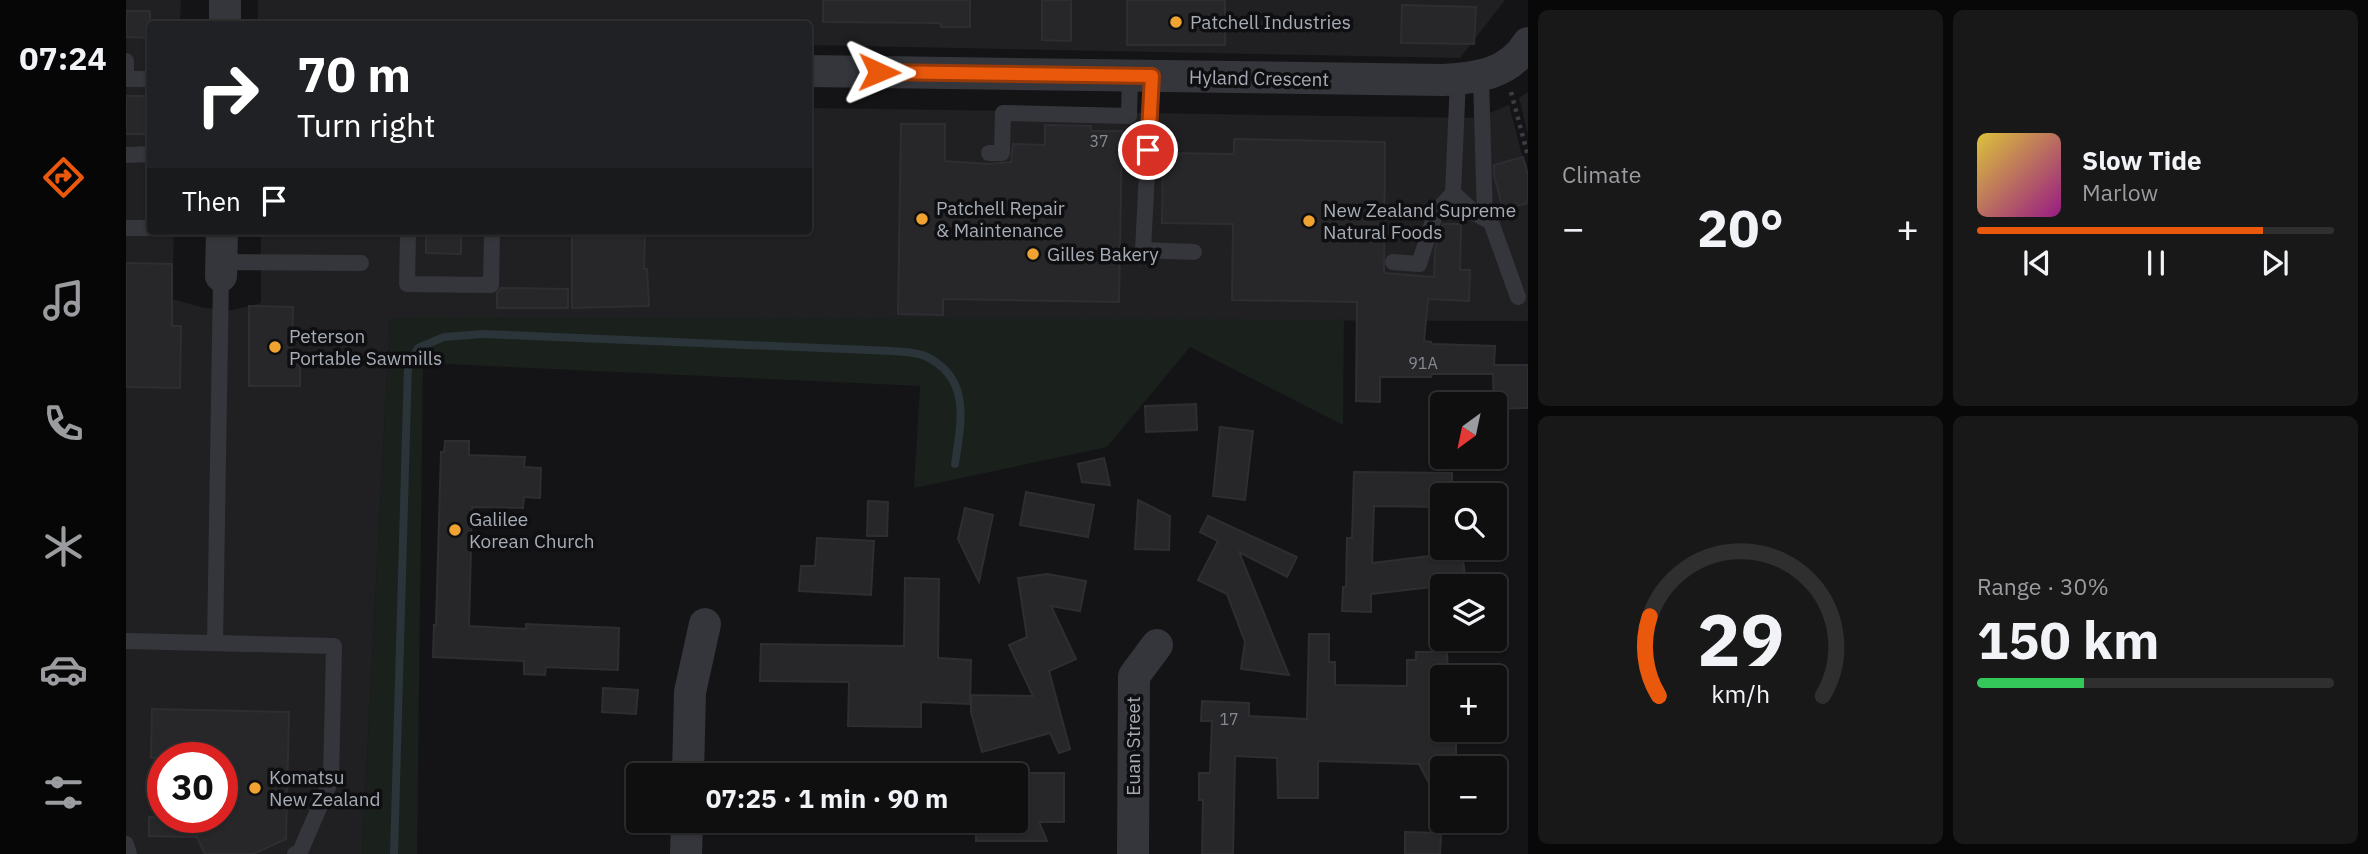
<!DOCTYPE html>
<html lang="en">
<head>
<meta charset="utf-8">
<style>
	:root { --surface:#0f0f10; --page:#181819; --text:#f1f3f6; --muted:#9b9c9f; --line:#2f2f30; --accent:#ea580c }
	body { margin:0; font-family:"IBM Plex Sans",sans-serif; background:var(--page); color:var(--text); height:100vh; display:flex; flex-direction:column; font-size:26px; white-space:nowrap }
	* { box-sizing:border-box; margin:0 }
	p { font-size:23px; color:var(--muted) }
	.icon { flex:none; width:38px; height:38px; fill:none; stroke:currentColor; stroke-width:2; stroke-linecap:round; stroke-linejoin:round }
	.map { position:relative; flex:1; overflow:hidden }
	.details { display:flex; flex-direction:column; gap:10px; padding:10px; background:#080809; width:840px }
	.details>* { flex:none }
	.top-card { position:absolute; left:21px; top:21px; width:665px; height:214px; border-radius:7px; box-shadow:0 2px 5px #0004,0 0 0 2px var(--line); background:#202124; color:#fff; overflow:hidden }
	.needle { width:46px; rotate:213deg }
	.tools { position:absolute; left:1304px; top:392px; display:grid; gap:14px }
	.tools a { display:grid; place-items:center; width:77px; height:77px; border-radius:7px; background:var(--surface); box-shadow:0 2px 5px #0004,0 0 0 2px var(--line); font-size:35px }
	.speed { position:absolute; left:21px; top:742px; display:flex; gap:14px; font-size:35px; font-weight:700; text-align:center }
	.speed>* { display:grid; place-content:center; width:91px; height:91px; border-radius:50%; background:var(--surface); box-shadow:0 2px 5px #0004,0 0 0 2px var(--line); line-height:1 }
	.speed .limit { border:10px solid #d22; background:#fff; color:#111 }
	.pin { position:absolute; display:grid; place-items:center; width:60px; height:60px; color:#fff; margin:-30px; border:4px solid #fff; border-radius:50%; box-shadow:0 2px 7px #0007 }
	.me { position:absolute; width:77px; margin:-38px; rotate:91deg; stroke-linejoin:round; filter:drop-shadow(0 0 5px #0008) }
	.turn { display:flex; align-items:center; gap:24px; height:147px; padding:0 35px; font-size:32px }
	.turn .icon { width:91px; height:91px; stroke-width:2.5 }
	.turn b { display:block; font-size:49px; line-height:60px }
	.then { display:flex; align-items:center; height:66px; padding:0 35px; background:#0003; gap:14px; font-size:26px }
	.big { font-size:52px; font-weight:800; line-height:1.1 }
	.details .card { flex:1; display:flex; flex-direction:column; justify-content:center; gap:10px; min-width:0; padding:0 24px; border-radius:10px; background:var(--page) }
	.details .dial { align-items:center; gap:0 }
	.dial svg { height:182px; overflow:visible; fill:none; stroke:var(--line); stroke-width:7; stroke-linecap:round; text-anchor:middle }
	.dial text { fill:var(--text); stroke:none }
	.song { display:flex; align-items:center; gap:21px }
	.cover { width:84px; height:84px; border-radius:10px; background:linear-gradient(135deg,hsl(50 70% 55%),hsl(310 70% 35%)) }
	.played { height:7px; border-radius:4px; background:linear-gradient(90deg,var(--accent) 80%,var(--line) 80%) }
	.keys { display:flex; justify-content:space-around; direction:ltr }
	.heat { display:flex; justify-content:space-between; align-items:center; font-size:38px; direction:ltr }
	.charge { height:10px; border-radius:5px; background:linear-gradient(90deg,#34c759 30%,var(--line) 0) }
	.details .tiles { flex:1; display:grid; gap:10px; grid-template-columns:repeat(2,1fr) }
	.trip { position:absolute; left:500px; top:763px; width:402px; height:70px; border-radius:7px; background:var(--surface); box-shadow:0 2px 5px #0004,0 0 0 2px var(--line); font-weight:800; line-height:70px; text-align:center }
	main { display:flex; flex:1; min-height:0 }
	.tab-bar { display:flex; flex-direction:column; width:126px; justify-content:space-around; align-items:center; background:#060606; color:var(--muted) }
	.tab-bar .icon { width:49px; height:49px }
	.tab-bar .selected { color:var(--accent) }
	.tab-bar b { font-size:32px; color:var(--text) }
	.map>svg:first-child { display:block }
	.built { fill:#202023; fill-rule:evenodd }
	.green { fill:#1a201b }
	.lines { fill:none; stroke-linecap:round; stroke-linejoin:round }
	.stream { stroke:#2a3439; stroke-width:8 }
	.building { fill:#27272a; stroke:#2e2e32; stroke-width:2 }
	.path { stroke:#3b3d42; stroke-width:4.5; stroke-dasharray:3.5 5; stroke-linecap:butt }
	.lane { stroke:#35363b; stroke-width:16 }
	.street { stroke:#35363b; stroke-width:32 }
	.route-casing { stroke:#983908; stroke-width:18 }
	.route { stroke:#ea580c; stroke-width:12 }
	.poi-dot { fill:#f0a331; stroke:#0f0f11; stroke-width:2.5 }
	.labels { text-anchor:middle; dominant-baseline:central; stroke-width:7; stroke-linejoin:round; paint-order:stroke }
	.number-label { font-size:16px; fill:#868a92 }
	.poi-label { font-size:19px; fill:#a6acb6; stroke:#0f0f11; text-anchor:start }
	.street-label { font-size:19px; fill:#a6acb6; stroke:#0f0f11 }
</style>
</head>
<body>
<main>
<nav class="tab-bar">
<b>07:24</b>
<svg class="icon selected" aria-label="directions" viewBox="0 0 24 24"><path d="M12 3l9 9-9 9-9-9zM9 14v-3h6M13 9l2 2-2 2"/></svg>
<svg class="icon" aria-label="music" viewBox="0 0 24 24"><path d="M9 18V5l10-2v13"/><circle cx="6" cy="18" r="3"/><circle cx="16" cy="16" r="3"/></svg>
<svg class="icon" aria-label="phone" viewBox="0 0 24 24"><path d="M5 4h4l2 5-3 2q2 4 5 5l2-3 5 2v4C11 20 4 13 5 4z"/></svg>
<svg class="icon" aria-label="climate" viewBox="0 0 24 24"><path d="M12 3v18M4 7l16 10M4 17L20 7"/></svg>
<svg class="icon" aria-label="car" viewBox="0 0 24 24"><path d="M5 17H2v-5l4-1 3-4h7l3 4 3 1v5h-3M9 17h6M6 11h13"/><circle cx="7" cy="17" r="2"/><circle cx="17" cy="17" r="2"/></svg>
<svg class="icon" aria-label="filters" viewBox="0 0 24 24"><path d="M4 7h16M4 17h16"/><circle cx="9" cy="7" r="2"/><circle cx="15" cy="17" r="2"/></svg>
</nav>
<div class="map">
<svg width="1402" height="854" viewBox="0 0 1402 854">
	<rect width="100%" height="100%" fill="#141416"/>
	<path class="built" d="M 0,0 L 55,0 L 54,24 L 24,24 L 24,231 L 48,231 L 46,299 L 79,308 L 107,310 L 135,303 L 135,231 L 682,231 L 683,108 L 1352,118 L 1383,105 L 1402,178 L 1402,321 L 264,318 L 236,854 L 0,854 ZM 37,758 L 96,758 L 96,817 L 37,817 Z
		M 132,0 L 1379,0 L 1334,58 L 683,45 L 682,24 L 132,24 Z
		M 1402,92 L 1402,135 L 1393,98 Z"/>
	<path class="green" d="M 264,318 L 1218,319 L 1217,425 L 1064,347 L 981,447 L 788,488 L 794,386 L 297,363 L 291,854 L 236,854 Z"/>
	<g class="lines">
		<path class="stream" d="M 268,854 L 282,365 L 292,348 L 318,337 L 357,334 L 766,351 C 776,352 790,352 799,356 C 846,378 835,422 829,464"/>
	</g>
	<path class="building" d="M 697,0 L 844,0 L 844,27 L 815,27 L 814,23 L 697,22 Z
		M 916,0 L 945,0 L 945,41 L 916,40 Z
		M 1001,0 L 1099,0 L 1099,45 L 1001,45 Z
		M 1276,5 L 1350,7 L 1348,44 L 1275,43 Z
		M 0,11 L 24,11 L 24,38 L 0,37 Z
		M 0,96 L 24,96 L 24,134 L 0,134 Z
		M 775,124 L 819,124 L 819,161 L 863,164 L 885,162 L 887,144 L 919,145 L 919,125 L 965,126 L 965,131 L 996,131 L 993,302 L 817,299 L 817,315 L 772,314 Z
		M 1108,139 L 1259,142 L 1258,273 L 1308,277 L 1309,249 L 1317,224 L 1335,224 L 1334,270 L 1344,270 L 1343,301 L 1302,299 L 1298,341 L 1305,342 L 1306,344 L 1369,346 L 1368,365 L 1402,365 L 1402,408 L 1368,409 L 1367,374 L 1306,374 L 1305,377 L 1254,377 L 1254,402 L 1230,401 L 1231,302 L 1106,300 L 1107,224 L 1036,223 L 1037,153 L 1108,154 Z
		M 1397,157 L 1402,175 L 1402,203 L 1377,209 L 1368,175 L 1368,165 Z
		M 300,231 L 335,231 L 335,254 L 300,253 Z
		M 494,231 L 519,231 L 518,269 L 521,269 L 523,306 L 446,308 L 446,233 L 494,233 Z
		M 0,263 L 46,264 L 46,326 L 55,326 L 54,388 L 0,387 Z
		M 375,288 L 442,289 L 442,308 L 371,308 L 371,293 Z
		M 123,306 L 167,307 L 166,365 L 174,365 L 174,386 L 123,386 Z
		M 1070,404 L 1071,430 L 1020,432 L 1019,406 Z
		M 1094,427 L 1127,431 L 1119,500 L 1087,496 Z
		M 319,441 L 343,441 L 343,455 L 399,457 L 398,467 L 415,468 L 414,498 L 398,497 L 397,508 L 346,507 L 343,626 L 400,629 L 400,624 L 493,628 L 492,670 L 420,667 L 419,675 L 398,674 L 398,661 L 307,657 L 308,625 L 310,625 L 315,452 L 318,452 Z
		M 978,458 L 984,485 L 956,482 L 952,464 Z
		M 1228,472 L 1326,473 L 1326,495 L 1316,495 L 1316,507 L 1248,506 L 1246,563 L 1336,552 L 1340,583 L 1245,594 L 1245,612 L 1216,611 L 1217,587 L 1220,587 L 1221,538 L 1226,538 Z
		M 900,492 L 968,505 L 962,537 L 894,525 Z
		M 1012,500 L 1044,516 L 1043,550 L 1009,549 Z
		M 742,501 L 762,502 L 761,536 L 741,536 Z
		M 839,508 L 867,515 L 853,582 L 832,539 Z
		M 1082,516 L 1171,557 L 1161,577 L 1113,552 L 1163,675 L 1115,669 L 1119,642 L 1101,594 L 1072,580 L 1092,541 L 1074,532 Z
		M 691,538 L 748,541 L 745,595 L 673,591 L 675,566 L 689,566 Z
		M 921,574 L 960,581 L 954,611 L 925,606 L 950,659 L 923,671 L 944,749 L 933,753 L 924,733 L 856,752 L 845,712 L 845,695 L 907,696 L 883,645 L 901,637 L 892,578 Z
		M 779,578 L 813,579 L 812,658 L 845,660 L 844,704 L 795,702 L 795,727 L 722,726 L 723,682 L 634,681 L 635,644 L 778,646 Z
		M 1183,634 L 1203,634 L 1203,662 L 1209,662 L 1209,685 L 1281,686 L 1281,660 L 1290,660 L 1290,652 L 1321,652 L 1322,677 L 1316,677 L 1316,684 L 1314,684 L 1315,735 L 1330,735 L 1330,768 L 1316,768 L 1316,808 L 1293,764 L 1192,761 L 1192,798 L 1152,798 L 1151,758 L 1109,756 L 1107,854 L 1076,854 L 1077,800 L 1073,800 L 1073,773 L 1084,773 L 1086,721 L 1075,721 L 1076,701 L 1123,703 L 1123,716 L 1181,719 Z
		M 477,688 L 512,690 L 510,714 L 476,712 Z
		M 26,709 L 163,712 L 160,839 L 127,854 L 79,854 L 71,837 L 23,836 L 23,817 L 96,817 L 96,758 L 25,758 Z
		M 891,773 L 938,773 L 938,822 L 913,822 L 921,841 L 850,841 L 850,821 L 891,821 Z
		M 1279,832 L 1315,833 L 1314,854 L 1279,854 Z"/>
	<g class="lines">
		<path class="path" d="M 1385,92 L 1402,156"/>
		<path class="lane" d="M 0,61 L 0,79
			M 1026,76 L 1017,250 L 1068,252
			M 1355,77 L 1359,219
			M 0,79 L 24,79
			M 863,153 L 876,153 L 877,113 L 1003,116 L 1004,76
			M 0,155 L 24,154
			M 1327,193 L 1350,214 L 1365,222 L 1392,297
			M 0,228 L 24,228
			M 282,231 L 281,284 L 365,285 L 366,231
			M 95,262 L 235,263
			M 1267,262 L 1293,264 L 1310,212 L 1327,193 L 1332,79
			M 0,641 L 208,646 L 205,780 L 174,852 L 169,854
			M 89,643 L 95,276
			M 0,844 L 3,854"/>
		<path class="street" d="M 99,0 L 99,24
			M 682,71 L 1317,80 C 1351,78 1383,74 1402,43
			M 95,276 L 96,231
			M 562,775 L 564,692 L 579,624
			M 560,854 L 561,821
			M 1007,854 L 1008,676 L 1031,645"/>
	</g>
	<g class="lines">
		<g class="route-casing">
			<path id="route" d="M 753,72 L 1026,76 L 1022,150"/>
		</g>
		<use href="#route" class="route"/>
	</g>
	<g class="poi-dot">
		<circle cx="1050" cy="22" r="7"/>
		<circle cx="796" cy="219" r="7"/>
		<circle cx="1183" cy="221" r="7"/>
		<circle cx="907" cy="254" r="7"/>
		<circle cx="149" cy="347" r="7"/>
		<circle cx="329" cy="530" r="7"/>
		<circle cx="129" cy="788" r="7"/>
	</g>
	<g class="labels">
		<g class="number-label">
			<text x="973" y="141">37</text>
			<text x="1297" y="363">91A</text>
			<text x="1103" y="719">17</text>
		</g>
		<g class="poi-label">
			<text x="1064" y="22">Patchell Industries</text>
			<text x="810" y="208">Patchell Repair<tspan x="810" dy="22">&amp; Maintenance</tspan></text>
			<text x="1197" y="210">New Zealand Supreme<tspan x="1197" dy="22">Natural Foods</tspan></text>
			<text x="921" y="254">Gilles Bakery</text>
			<text x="163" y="336">Peterson<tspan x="163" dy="22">Portable Sawmills</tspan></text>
			<text x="343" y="519">Galilee<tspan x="343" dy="22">Korean Church</tspan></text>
			<text x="143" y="777">Komatsu<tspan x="143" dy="22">New Zealand</tspan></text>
		</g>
		<g class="street-label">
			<text transform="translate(1133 78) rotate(1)">Hyland Crescent</text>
			<text transform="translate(1007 746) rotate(-90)">Euan Street</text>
		</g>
	</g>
</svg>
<div class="tools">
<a><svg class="needle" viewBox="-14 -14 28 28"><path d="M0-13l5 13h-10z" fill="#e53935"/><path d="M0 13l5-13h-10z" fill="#9b9c9f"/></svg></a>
<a><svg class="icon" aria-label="search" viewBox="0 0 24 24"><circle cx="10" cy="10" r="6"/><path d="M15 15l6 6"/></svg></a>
<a><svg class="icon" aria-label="layers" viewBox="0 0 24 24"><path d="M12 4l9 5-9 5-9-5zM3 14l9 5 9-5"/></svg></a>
<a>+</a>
<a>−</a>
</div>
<div class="speed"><div class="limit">30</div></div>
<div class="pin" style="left:1022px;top:150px;background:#d93025"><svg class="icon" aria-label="arrive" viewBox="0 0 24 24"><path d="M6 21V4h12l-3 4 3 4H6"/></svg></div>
<svg class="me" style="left:753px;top:72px" viewBox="-20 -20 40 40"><path d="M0-17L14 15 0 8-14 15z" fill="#ea580c" stroke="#fff" stroke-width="4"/></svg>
<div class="trip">07:25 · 1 min · 90 m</div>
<div class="top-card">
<div class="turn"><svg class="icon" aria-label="right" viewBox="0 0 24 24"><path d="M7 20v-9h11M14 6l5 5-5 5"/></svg><div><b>70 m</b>Turn right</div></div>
<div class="then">Then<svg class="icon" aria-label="arrive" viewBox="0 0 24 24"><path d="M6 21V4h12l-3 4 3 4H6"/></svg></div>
</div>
</div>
<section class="details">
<div class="tiles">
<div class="card"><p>Climate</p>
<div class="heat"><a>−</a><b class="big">20°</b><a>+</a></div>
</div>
<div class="card">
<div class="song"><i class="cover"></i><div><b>Slow Tide</b><p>Marlow</p></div></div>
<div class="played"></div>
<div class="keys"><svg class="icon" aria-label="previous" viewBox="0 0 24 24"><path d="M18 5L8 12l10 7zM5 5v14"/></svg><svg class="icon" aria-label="pause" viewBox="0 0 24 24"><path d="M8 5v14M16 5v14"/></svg><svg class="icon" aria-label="next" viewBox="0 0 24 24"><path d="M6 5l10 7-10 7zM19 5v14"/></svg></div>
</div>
<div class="card dial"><svg viewBox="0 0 100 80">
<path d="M14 69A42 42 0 1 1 86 69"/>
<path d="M14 69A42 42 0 0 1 10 34" stroke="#ea580c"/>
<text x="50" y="56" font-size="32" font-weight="700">29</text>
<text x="50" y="72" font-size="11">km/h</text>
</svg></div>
<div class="card"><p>Range · 30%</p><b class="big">150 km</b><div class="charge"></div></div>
</div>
</section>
</main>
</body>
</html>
